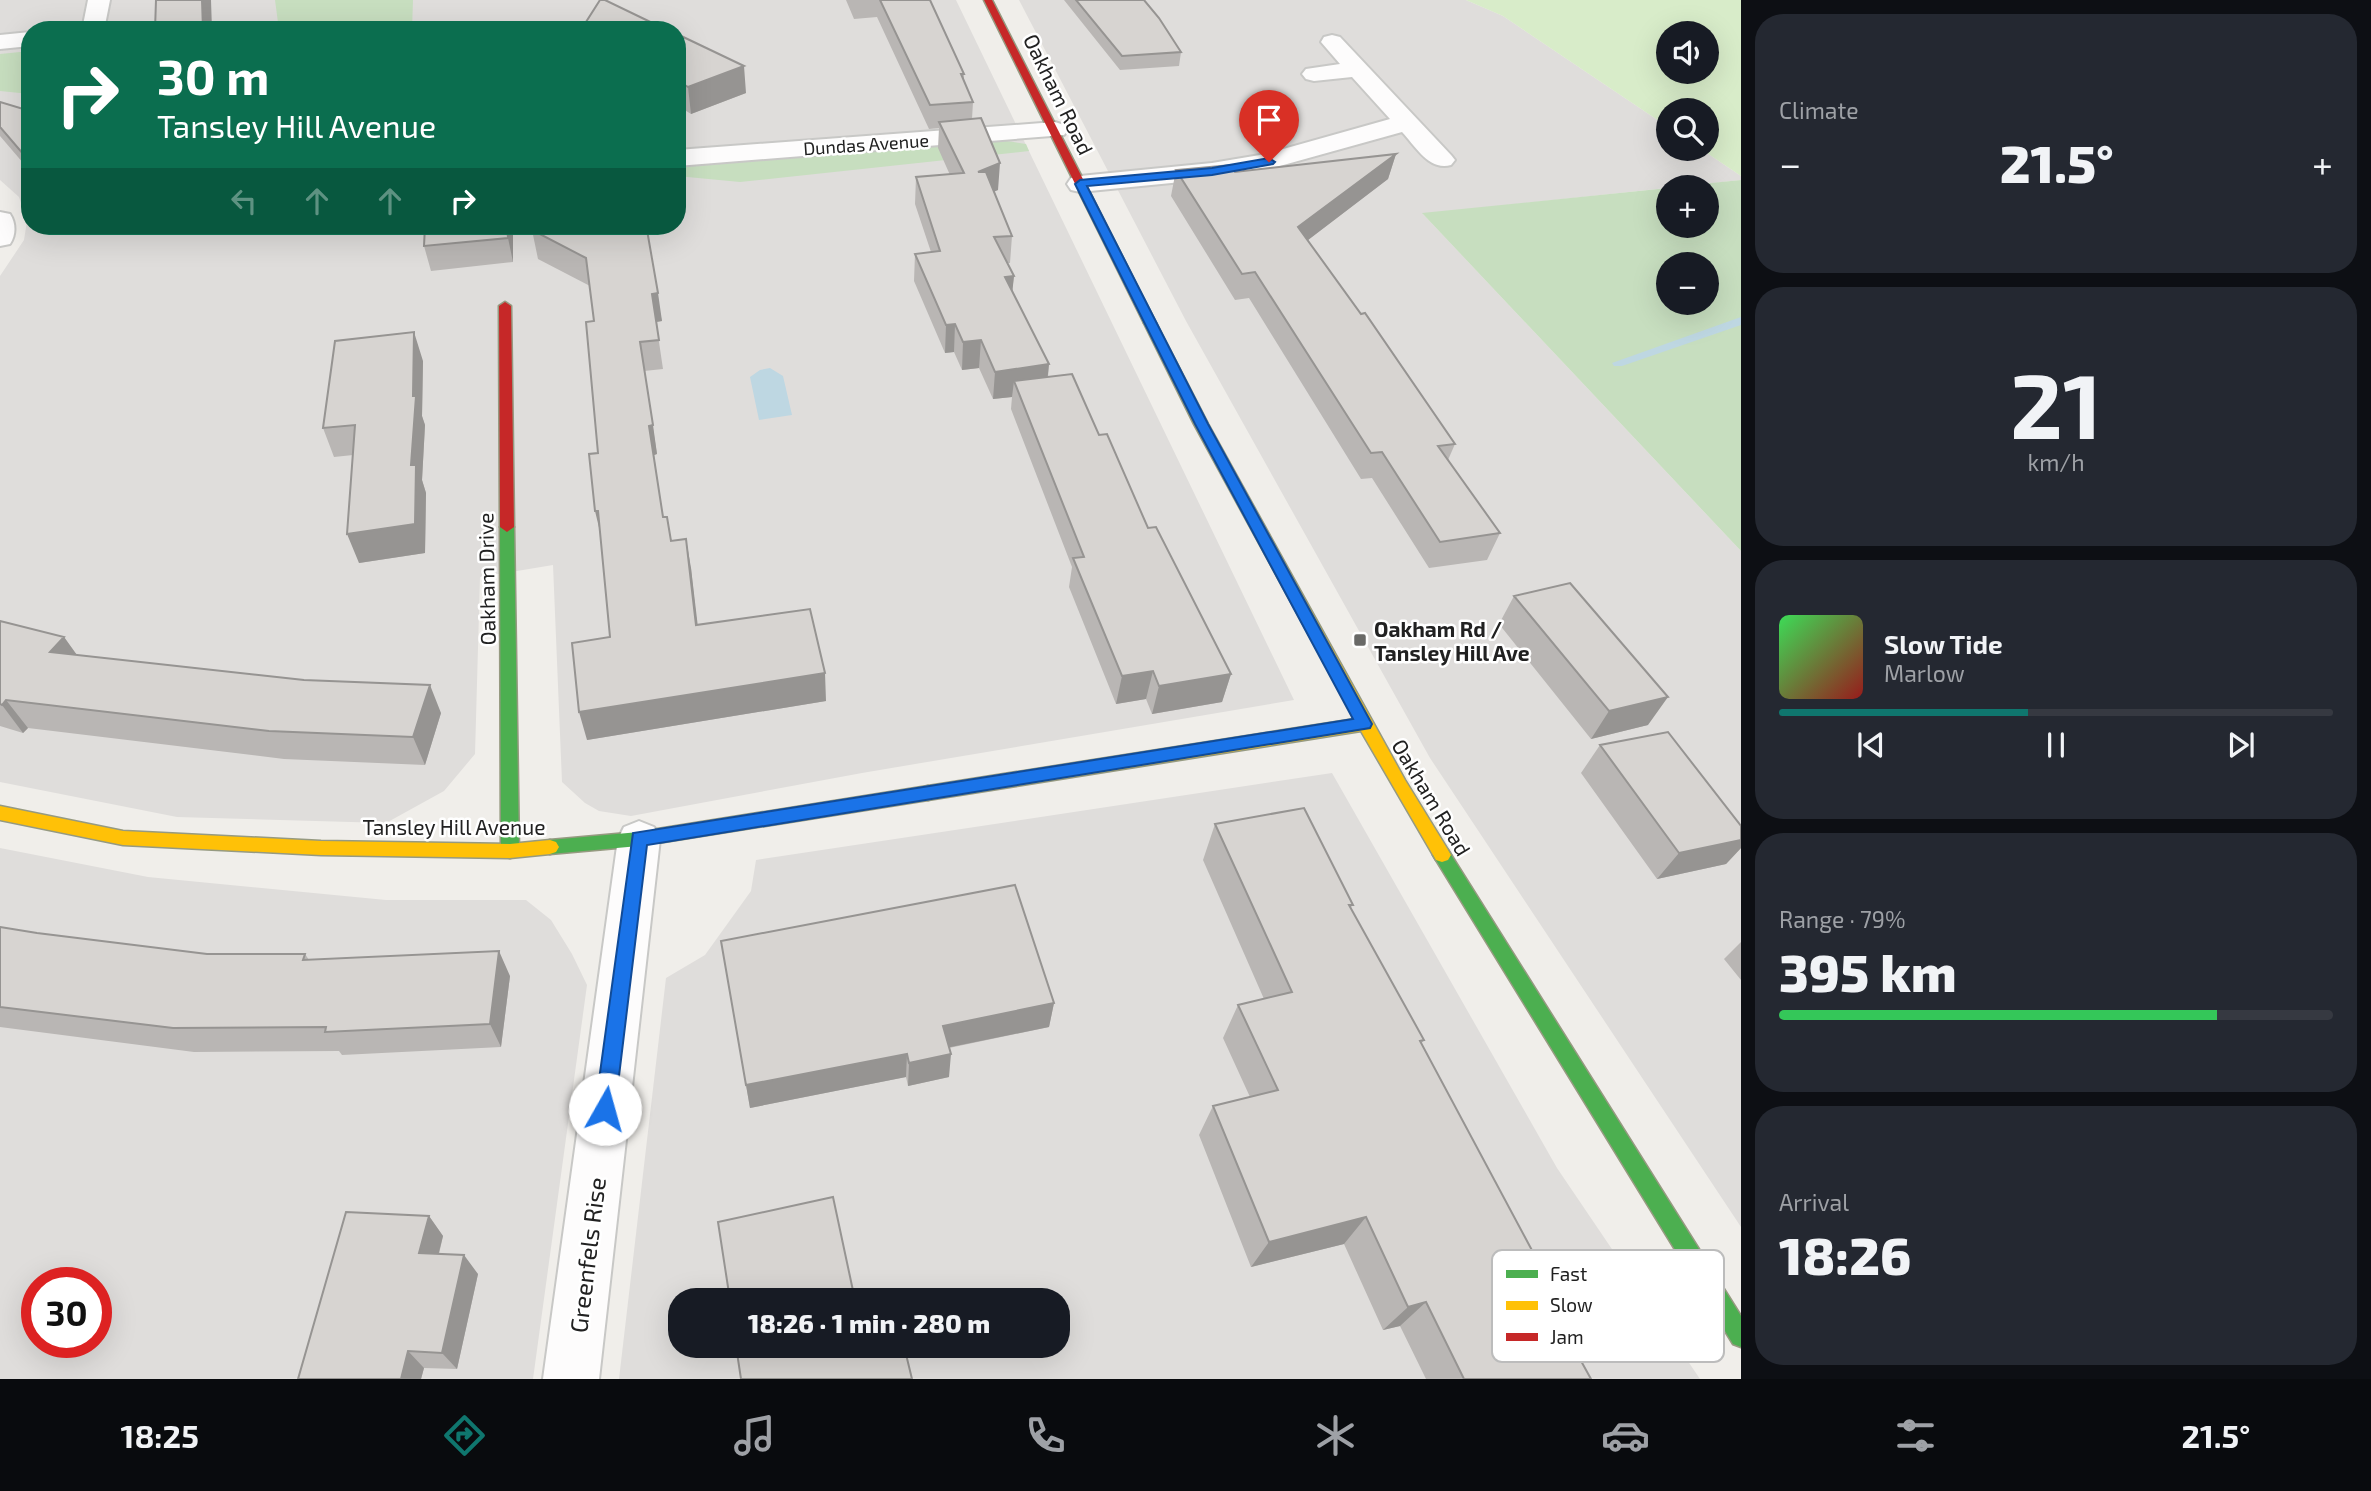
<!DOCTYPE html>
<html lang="en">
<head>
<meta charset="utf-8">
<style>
	:root { --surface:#171b24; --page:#242831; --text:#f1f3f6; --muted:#9ea1a6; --line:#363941; --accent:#0f766e }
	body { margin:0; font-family:"Exo 2",sans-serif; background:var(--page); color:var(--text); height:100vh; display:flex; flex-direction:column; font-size:26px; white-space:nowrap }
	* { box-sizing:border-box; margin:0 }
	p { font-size:23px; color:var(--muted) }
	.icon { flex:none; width:38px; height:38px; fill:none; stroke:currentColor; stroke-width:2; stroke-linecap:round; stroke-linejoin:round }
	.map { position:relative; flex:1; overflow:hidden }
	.drawer { display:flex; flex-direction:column; gap:14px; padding:14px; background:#0d0f14; width:630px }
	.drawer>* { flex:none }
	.hud { position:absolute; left:21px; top:21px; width:665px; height:214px; border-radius:28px; box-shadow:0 7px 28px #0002; background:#0b6e4f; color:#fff; overflow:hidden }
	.fabs { position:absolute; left:1656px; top:21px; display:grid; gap:14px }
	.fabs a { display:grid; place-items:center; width:63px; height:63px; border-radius:50%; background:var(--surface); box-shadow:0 7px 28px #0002; font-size:35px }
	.speed { position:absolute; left:21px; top:1267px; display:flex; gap:14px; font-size:35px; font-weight:700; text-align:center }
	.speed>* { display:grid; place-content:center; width:91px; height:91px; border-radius:50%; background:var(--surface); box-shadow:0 7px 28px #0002; line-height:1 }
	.speed .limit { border:10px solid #d22; background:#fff; color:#111 }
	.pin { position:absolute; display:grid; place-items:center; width:60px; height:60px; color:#fff; margin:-72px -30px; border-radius:50% 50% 50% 0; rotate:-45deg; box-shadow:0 0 7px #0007 }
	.pin .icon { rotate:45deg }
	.me { position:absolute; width:77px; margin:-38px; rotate:7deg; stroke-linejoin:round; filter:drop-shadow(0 0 5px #0008) }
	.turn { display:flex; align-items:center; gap:24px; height:147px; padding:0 21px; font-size:32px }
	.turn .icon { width:91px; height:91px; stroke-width:2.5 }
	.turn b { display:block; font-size:49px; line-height:60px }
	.lanes { display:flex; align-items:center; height:66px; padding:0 21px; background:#0003; justify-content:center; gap:35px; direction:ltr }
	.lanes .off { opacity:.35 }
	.big { font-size:52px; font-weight:800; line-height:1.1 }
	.drawer .tile { flex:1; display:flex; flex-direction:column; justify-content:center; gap:10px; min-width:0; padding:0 24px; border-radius:28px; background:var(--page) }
	.drawer .dial { align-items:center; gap:0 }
	.dial b { font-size:91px; line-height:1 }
	.song { display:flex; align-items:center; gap:21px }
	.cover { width:84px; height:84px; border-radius:10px; background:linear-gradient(135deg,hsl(130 70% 55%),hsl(0 70% 35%)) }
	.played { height:7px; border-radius:4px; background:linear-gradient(90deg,var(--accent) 45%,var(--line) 45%) }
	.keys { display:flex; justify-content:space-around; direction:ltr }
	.heat { display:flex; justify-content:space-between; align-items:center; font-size:38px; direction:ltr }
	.charge { height:10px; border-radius:5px; background:linear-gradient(90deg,#34c759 79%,var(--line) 0) }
	.trip { position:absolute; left:668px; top:1288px; width:402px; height:70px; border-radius:28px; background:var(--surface); box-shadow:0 7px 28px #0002; font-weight:800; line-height:70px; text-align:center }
	.tab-bar { display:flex; height:112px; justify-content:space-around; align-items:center; background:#090b0e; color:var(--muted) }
	.tab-bar .icon { width:49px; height:49px }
	.tab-bar .selected { color:var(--accent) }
	.tab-bar b { font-size:32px; color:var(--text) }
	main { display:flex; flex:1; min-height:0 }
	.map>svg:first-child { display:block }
	.residential { fill:#dfdddb; fill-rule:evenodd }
	.grass { fill:#d8ecc9; fill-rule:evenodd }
	.forest { fill:#c7debf; fill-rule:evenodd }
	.water { fill:#bed7e2 }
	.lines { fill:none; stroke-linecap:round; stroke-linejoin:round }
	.stream { fill:#bed7e2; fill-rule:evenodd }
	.street-casing { stroke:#c8c8c6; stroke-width:4 }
	.fast-casing { stroke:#969a81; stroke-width:3 }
	.slow-casing { stroke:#969a81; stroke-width:3 }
	.jam-casing { stroke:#969a81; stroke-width:3 }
	.street { fill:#fdfcfc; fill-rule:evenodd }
	.fast { fill:#4caf50; fill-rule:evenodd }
	.slow { fill:#ffc107; fill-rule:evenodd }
	.jam { fill:#c62828; fill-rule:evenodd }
	.wall { fill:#b9b6b4 }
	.shaded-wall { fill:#969492 }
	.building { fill:#d7d4d1; stroke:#969492; stroke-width:2 }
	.route { fill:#1a73e8; stroke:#114b97; stroke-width:2 }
	.poi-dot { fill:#696967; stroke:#fff; stroke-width:2.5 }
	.labels { text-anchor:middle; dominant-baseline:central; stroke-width:5; stroke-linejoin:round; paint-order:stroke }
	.far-street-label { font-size:18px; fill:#212121; stroke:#fff }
	.street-label { font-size:21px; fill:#212121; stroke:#fff }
	.poi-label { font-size:21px; font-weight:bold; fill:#212121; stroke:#fff; text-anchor:start }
	.near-street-label { font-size:24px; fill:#212121; stroke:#fff }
	.key { fill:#fff; stroke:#bcbcbc; stroke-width:2 }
	.key-label { font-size:19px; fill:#212121 }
</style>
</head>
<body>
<main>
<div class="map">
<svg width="1741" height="1379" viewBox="0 0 1741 1379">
	<rect width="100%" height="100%" fill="#f0eeea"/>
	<path class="residential" d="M 0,0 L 956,0 L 1294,700 L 862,773 L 631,816 L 599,811 L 585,803 L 562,782 L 553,565 L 480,577 L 475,754 L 444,791 L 386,823 L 177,817 L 0,782 L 0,276 L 24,240 L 27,221 L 19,197 L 0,180 ZM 30,30 L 677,30 L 677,226 L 30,226 Z
		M 1019,0 L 1466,0 L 1503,16 L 1668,127 L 1668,149 L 1701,149 L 1741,176 L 1741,180 L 1423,214 L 1741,551 L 1741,1227 L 1430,758 L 1186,321 Z
		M 1332,773 L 1557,1168 L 1700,1379 L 619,1379 L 666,978 L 705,955 L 751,891 L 756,860 ZM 681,1300 L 1059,1300 L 1059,1346 L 681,1346 Z
		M 0,848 L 148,877 L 386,900 L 526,900 L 551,920 L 572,954 L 587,985 L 533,1379 L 0,1379 ZM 37,1283 L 96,1283 L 96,1342 L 37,1342 Z"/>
	<path class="grass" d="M 1466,0 L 1741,0 L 1741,176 L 1701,149 L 1706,149 L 1706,110 L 1668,110 L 1668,127 L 1503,16 ZM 1668,33 L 1706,33 L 1706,72 L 1668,72 Z"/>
	<path class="forest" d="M 275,0 L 413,0 L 412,30 L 279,30 Z
		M 30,51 L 30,94 L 0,91 L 0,54 Z
		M 1001,140 L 1026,144 L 1029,151 L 740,182 L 677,176 L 677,166 Z
		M 1741,180 L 1741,551 L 1422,213 L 1668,188 L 1668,226 L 1706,226 L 1706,187 L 1671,187 ZM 1668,264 L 1706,264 L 1706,303 L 1668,303 Z"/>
	<path class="water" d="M 770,368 L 783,376 L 792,415 L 759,420 L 750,377 L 760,370 Z"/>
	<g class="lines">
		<path class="stream" d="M 1741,317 L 1741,325 L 1622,366 L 1614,366 L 1612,363 Z"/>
		<g class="street-casing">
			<path id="street" d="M 88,0 L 110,0 L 104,30 L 82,30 Z
				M 30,32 L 30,46 L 0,49 L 0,35 Z
				M 1332,35 L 1340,37 L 1451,155 L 1455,160 L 1451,165 C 1429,171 1416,147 1402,132 L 1269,169 L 1212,179 L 1080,192 L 1071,190 L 1067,184 L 1071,178 L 1080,176 L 1212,163 L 1266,154 L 1390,119 L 1352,77 L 1314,81 L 1306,79 L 1302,74 L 1306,69 L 1340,64 L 1321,42 L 1324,37 Z
				M 1055,122 L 1064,125 L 1068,130 L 1064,135 L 677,166 L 677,150 Z
				M 0,212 L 10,214 C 16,223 16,235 10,244 L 0,246 Z
				M 639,821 L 654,827 L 660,839 L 599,1379 L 543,1379 L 618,839 L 624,827 Z"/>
		</g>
		<g class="fast-casing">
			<path id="fast" d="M 507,522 L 514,527 L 519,851 L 516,856 L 510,858 L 504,856 L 501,851 L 500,527 Z
				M 928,786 L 934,788 L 936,793 L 934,798 L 928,800 L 639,846 L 550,854 L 544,852 L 541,847 L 544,842 L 550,840 L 639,832 Z
				M 1442,848 L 1448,850 L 1741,1316 L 1741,1347 L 1733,1344 L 1436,860 L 1433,855 L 1436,850 Z"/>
		</g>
		<g class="slow-casing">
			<path id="slow" d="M 1150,319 L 1156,323 L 1208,424 L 1405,780 L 1448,850 L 1451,855 L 1448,860 L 1442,862 L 1436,860 L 1361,731 L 928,800 L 922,798 L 920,793 L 922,788 L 928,786 L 1355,719 L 1194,424 L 1144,323 Z
				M 0,806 L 123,831 L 321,841 L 510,844 L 550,840 L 556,842 L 559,847 L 556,852 L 550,854 L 510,858 L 321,855 L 123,845 L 0,820 Z"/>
		</g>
		<g class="jam-casing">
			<path id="jam" d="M 984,0 L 992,0 L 1156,323 L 1154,326 L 1150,327 L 1144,323 Z
				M 505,302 L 511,306 L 514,527 L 507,532 L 500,527 L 499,306 Z"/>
		</g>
		<use href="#street" class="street"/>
		<use href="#fast" class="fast"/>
		<use href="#slow" class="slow"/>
		<use href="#jam" class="jam"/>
	</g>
	<path class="wall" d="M 846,0 L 930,0 L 964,74 L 964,80 L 973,102 L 972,119 L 998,190 L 994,191 L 1012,236 L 1010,263 L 1007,263 L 1014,276 L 1012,291 L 1049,364 L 1048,377 L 1099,435 L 1148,528 L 1231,674 L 1222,702 L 1152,714 L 1146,699 L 1116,704 L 1069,587 L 1072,567 L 1011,409 L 1012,397 L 993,399 L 979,368 L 962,370 L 954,352 L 945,353 L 914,281 L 915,254 L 931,252 L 915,204 L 916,177 L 950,175 L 938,148 L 939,128 L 929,129 L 877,17 L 854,19 Z
		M 1064,0 L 1144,0 L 1181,52 L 1179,66 L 1120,70 Z
		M 586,22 L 667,30 L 588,30 Z
		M 677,34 L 746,93 L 691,114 L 677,105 Z
		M 0,102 L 30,111 L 30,171 L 0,136 Z
		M 1396,154 L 1388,179 L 1308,240 L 1455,444 L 1448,460 L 1500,533 L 1487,560 L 1429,568 L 1372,478 L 1361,479 L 1249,298 L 1235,300 L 1171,196 L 1176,170 L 1235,172 Z
		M 513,226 L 513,262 L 431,271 L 424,246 Z
		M 639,226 L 662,321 L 656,322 L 663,369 L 644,371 L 657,454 L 654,455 L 663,517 L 671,541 L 691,568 L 697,625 L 826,701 L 587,740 L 610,637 L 594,321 L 590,286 L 538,259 L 532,230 Z
		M 423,361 L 422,416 L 425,425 L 422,480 L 426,493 L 425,553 L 359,563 L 353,455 L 334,457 L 323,428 Z
		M 1514,596 L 1648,725 L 1591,739 L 1499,624 Z
		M 0,621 L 64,637 L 77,655 L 441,713 L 425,765 L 284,759 L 28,728 L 23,733 L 0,726 Z
		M 1600,745 L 1741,826 L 1741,848 L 1726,864 L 1657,879 L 1581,773 Z
		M 1215,824 L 1353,905 L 1350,908 L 1424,1040 L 1421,1044 L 1543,1271 L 1535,1278 L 1591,1379 L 1426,1379 L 1400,1326 L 1383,1330 L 1344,1244 L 1251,1267 L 1199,1135 L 1213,1106 L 1250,1097 L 1223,1038 L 1238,1005 L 1264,999 L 1203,860 Z
		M 0,927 L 37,933 L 207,954 L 305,954 L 309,960 L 510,976 L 501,1047 L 342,1055 L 339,1051 L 194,1052 L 0,1027 Z
		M 721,941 L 1054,1003 L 1049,1027 L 949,1048 L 949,1077 L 908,1086 L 906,1077 L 750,1108 Z
		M 1741,942 L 1741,980 L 1724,959 Z
		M 429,1216 L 443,1236 L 439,1254 L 478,1274 L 457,1369 L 424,1368 L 421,1379 L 298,1379 Z"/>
	<path class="shaded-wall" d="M 202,0 L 211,0 L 212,30 L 203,30 Z
		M 744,66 L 746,93 L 691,114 L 688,87 Z
		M 1396,154 L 1388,179 L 1291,253 L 1298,227 Z
		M 1000,163 L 998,190 L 977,199 L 978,172 Z
		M 507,226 L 513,226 L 513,262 L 508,238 Z
		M 1014,276 L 1011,304 L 1005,277 Z
		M 658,293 L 662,321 L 656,322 L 652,294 Z
		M 955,324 L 954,352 L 945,353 L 946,325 Z
		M 414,332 L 423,361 L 422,416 L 425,425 L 422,480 L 426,493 L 425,553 L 359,563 L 347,534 L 411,465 Z
		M 981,340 L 979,368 L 962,370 L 963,342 Z
		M 1049,364 L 1046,392 L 1014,381 L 1012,397 L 993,399 L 995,372 Z
		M 653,425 L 657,454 L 654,455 L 649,426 Z
		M 595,511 L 598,511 L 602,540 Z
		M 686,539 L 691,568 L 701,653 L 696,625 Z
		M 64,637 L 84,665 L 50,652 Z
		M 1153,671 L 1146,699 L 1116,704 L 1122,676 Z
		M 825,673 L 826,701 L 587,740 L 579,712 Z
		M 1231,674 L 1222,702 L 1152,714 L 1159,686 Z
		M 430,685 L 441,713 L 425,765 L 413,737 Z
		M 1668,697 L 1648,725 L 1591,739 L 1609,711 Z
		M 6,700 L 28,728 L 23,733 L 2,705 Z
		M 1741,840 L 1741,848 L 1726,864 L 1657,879 L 1679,853 Z
		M 499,951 L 510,976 L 501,1047 L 490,1024 Z
		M 1054,1003 L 1049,1027 L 941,1049 L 943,1026 Z
		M 907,1054 L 906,1077 L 750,1108 L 746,1085 Z
		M 951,1054 L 949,1077 L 908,1086 L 909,1063 Z
		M 429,1216 L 443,1236 L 434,1272 L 419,1253 Z
		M 1366,1217 L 1344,1244 L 1251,1267 L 1269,1242 Z
		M 464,1255 L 478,1274 L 457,1369 L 442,1353 Z
		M 1426,1302 L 1400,1326 L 1383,1330 L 1408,1307 Z
		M 408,1351 L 424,1368 L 421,1379 L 401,1379 Z"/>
	<path class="building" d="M 156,0 L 202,0 L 203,30 L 155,30 Z
		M 600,0 L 605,0 L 667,30 L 598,30 L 586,22 Z
		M 880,0 L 930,0 L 964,74 L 961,74 L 973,102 L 930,105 Z
		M 1076,0 L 1144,0 L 1159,18 L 1181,52 L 1122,56 Z
		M 677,34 L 744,66 L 688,87 L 677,80 Z
		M 0,102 L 30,111 L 30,162 L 0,127 Z
		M 981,118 L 1000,163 L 978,172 L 986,172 L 1012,236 L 994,237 L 1014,276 L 1005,277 L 1049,364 L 995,372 L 981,340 L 963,342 L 955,324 L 946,325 L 915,254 L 940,251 L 916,177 L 964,173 L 939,122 Z
		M 1396,154 L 1298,227 L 1361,314 L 1365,313 L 1455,444 L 1438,446 L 1500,533 L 1440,542 L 1382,452 L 1371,453 L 1255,272 L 1242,274 L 1176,170 L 1231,165 L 1235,172 Z
		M 425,226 L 507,226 L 508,238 L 424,246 Z
		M 540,226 L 639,226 L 647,230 L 658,293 L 652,294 L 659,340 L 640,342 L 653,425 L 649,426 L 663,517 L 667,517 L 671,541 L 686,539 L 696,625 L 810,609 L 825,673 L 579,712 L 572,643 L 610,637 L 598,511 L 595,511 L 589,454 L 598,453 L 586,322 L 594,321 L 586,258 L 532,230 Z
		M 414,332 L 413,396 L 416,396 L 411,465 L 416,465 L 415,524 L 347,534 L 355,425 L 323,428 L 335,341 Z
		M 1072,374 L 1099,435 L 1107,434 L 1148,528 L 1156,527 L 1231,674 L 1159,686 L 1153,671 L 1122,676 L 1073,558 L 1084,557 L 1014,381 Z
		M 1570,583 L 1668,697 L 1609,711 L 1514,596 Z
		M 0,621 L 64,637 L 50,652 L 304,680 L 430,685 L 413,737 L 269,731 L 6,700 L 2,705 L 0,704 Z
		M 1668,732 L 1741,826 L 1741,840 L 1679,853 L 1600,745 Z
		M 1304,808 L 1353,905 L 1349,905 L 1424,1040 L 1420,1041 L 1543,1271 L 1533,1274 L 1591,1379 L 1464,1379 L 1426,1302 L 1408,1307 L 1366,1217 L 1269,1242 L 1213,1106 L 1278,1090 L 1238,1005 L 1292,992 L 1215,824 Z
		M 1015,885 L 1054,1003 L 943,1026 L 951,1054 L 909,1063 L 907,1054 L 746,1085 L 721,941 Z
		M 0,927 L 37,933 L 207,954 L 305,954 L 303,960 L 499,951 L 490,1024 L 325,1032 L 326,1027 L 173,1028 L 0,1007 Z
		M 833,1197 L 855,1300 L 730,1300 L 718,1222 Z
		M 346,1212 L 429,1216 L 419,1253 L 464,1255 L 442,1353 L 408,1351 L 401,1379 L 298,1379 Z
		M 736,1346 L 904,1346 L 912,1379 L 741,1379 Z"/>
	<path class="route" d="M 1269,158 L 1275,162 L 1273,164 L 1212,175 L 1087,186 L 1208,424 L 1372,724 L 1370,728 L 647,845 L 615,1109 L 612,1116 L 605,1119 L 598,1116 L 595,1109 L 633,833 L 1353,719 L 1195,424 L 1075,184 L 1080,180 L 1212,168 Z"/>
	<rect class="poi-dot" x="1353" y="633" width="14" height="14" rx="3.5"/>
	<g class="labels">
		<g class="far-street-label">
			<text transform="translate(866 144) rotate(-4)">Dundas Avenue</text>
		</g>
		<g class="street-label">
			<text transform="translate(1059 94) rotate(64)">Oakham Road</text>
			<text transform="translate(486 579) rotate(-91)">Oakham Drive</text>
			<text transform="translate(1432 797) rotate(59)">Oakham Road</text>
			<text x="454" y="826">Tansley Hill Avenue</text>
		</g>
		<g class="poi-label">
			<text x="1374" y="628">Oakham Rd /<tspan x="1374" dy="24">Tansley Hill Ave</tspan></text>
		</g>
		<g class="near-street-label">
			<text transform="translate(587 1255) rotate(-83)">Greenfels Rise</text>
		</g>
	</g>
	<rect x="1492" y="1250" width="232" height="112" rx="10" class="key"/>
	<rect x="1506" y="1270" width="32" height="8" fill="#4caf50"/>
	<rect x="1506" y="1301" width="32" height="9" fill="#ffc107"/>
	<rect x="1506" y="1333" width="32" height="8" fill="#c62828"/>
	<g class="key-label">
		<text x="1550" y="1281">Fast</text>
		<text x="1550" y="1312">Slow</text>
		<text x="1550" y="1344">Jam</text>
	</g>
</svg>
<div class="fabs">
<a><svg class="icon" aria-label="sound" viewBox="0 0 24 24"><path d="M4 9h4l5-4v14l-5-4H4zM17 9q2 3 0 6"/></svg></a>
<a><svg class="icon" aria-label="search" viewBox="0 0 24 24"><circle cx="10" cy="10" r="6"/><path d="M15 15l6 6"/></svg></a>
<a>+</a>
<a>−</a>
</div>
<div class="speed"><div class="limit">30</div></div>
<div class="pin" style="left:1269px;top:162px;background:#d93025"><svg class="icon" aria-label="arrive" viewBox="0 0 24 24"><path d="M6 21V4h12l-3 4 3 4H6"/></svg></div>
<svg class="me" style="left:605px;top:1109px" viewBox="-20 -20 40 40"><circle r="19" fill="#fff"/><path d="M0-13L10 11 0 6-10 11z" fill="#1a73e8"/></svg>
<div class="trip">18:26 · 1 min · 280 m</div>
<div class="hud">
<div class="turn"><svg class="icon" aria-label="right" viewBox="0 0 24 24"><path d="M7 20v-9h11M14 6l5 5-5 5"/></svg><div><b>30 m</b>Tansley Hill Avenue</div></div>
<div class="lanes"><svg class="icon off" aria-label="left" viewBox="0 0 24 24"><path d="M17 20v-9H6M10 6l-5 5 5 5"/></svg><svg class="icon off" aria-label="ahead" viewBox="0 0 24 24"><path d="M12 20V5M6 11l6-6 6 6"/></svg><svg class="icon off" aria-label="ahead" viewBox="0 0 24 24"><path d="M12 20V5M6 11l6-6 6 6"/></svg><svg class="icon" aria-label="right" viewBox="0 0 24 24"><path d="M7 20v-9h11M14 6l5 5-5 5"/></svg></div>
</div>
</div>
<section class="drawer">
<div class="tile"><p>Climate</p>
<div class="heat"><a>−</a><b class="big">21.5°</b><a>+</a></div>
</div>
<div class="tile dial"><b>21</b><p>km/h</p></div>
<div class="tile">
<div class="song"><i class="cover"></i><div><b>Slow Tide</b><p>Marlow</p></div></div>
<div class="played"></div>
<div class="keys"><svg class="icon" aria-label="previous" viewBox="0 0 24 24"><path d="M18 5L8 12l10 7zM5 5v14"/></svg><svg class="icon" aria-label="pause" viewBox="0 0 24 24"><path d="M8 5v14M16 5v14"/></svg><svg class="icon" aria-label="next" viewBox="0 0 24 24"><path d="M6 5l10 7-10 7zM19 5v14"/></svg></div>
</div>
<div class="tile"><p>Range · 79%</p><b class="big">395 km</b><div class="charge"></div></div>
<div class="tile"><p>Arrival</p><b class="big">18:26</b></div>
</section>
</main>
<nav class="tab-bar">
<b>18:25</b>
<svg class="icon selected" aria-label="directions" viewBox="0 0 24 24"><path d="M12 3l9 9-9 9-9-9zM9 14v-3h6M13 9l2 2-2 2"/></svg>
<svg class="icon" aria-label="music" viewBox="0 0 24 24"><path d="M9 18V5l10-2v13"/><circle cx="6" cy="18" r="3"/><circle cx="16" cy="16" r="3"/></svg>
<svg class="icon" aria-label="phone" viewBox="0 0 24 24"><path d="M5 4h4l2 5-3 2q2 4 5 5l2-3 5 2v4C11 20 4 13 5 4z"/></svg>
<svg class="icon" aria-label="climate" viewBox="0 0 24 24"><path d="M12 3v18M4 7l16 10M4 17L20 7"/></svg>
<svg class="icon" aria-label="car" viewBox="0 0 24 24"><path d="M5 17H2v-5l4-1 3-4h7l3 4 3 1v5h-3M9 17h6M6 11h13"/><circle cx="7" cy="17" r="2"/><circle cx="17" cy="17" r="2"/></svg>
<svg class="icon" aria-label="filters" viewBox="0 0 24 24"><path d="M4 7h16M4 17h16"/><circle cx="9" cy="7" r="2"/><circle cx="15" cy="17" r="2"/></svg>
<b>21.5°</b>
</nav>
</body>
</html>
